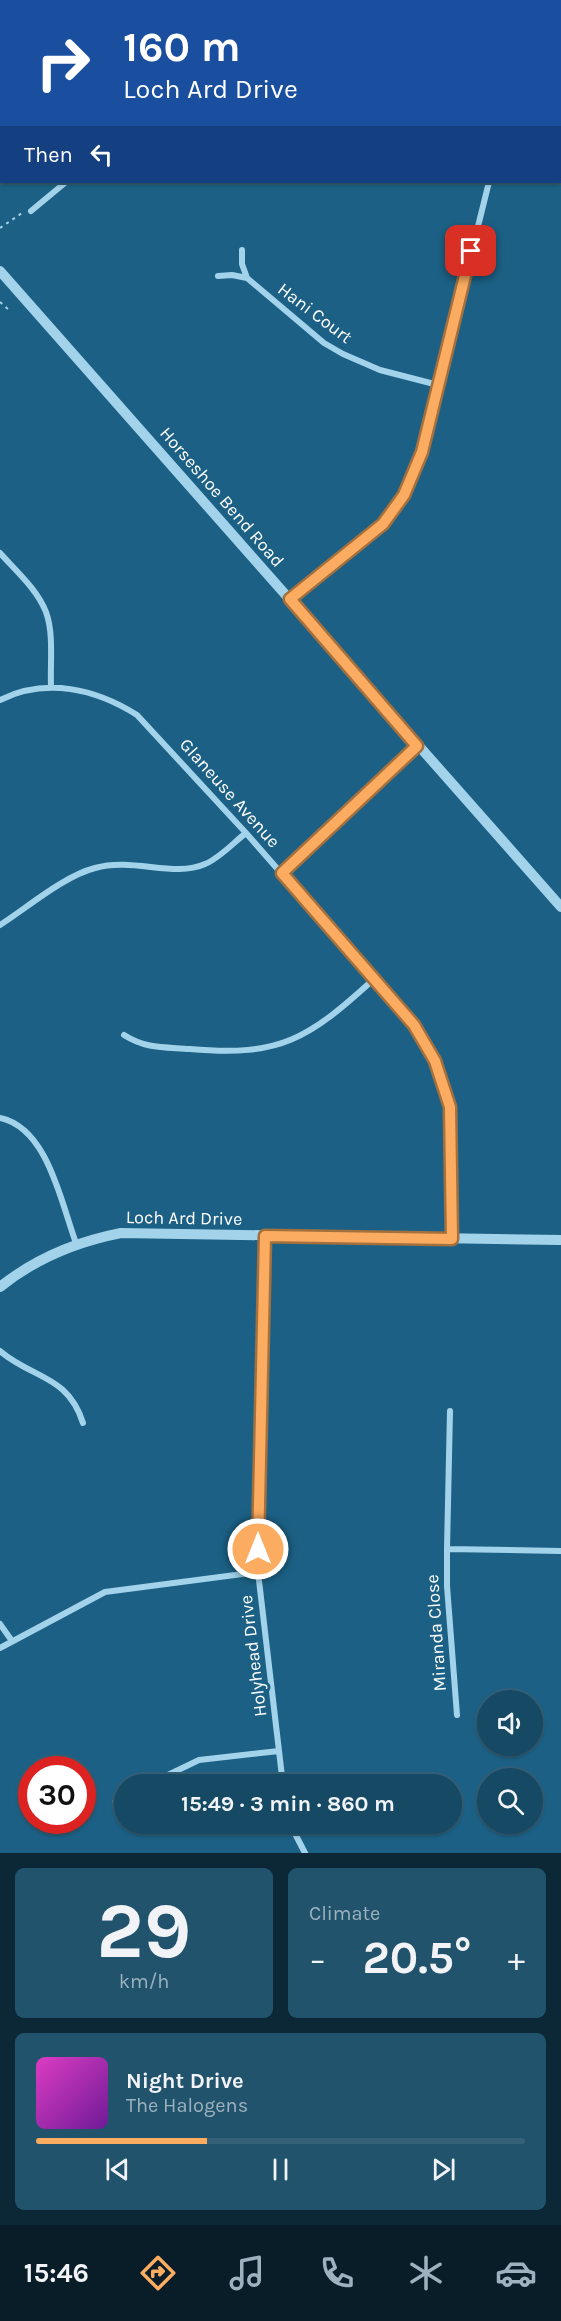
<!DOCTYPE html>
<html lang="en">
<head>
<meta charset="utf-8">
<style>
	:root { --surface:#154964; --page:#22536d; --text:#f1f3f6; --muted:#9db2bf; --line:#346178; --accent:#fcac60 }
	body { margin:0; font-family:Karla,sans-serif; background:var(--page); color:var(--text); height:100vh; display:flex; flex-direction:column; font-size:22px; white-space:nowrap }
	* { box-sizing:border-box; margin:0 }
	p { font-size:20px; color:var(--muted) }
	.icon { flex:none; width:33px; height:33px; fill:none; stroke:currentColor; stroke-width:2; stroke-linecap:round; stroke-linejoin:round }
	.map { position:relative; height:1853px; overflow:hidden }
	.sheet { display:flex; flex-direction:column; gap:15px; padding:15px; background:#0c2837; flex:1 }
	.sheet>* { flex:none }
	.banner { position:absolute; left:0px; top:0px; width:561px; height:183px; box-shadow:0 2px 4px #0004,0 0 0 2px var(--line); background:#1a4fa0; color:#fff; overflow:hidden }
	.fabs { position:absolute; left:477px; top:1690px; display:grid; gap:12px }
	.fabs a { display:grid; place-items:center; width:66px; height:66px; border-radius:50%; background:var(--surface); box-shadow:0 2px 4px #0004,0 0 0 2px var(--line); font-size:30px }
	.speed { position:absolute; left:18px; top:1756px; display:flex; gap:12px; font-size:30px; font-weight:700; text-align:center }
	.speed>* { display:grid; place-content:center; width:78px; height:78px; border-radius:50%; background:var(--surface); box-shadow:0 2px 4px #0004,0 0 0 2px var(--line); line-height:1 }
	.speed .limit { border:9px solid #d22; background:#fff; color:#111 }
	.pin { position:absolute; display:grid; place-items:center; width:51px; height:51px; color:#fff; margin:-26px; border-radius:12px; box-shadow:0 3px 9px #0006 }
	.me { position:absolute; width:66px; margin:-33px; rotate:0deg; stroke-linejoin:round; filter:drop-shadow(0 0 4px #0008) }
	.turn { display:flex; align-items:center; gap:21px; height:126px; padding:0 24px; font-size:27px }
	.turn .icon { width:78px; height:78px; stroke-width:2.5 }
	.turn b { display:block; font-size:42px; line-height:51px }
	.then { display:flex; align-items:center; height:57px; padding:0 24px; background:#0003; gap:12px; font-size:22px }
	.big { font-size:45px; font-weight:700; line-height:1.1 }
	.sheet .tile { flex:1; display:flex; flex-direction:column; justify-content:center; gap:9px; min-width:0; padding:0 21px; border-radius:9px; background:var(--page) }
	.sheet .dial { align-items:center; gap:0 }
	.dial b { font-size:78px; line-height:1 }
	.song { display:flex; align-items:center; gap:18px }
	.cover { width:72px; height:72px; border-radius:9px; background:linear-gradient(135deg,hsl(310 70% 55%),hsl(280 70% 35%)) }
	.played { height:6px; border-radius:3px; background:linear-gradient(90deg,var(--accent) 35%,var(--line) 35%) }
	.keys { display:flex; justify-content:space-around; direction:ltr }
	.heat { display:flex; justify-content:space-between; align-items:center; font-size:33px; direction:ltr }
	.sheet .tiles { flex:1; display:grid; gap:15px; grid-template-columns:1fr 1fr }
	.tile:last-child { grid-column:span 2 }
	.trip { position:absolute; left:114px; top:1774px; width:348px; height:60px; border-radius:30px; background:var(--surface); box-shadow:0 2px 4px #0004,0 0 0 2px var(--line); font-weight:700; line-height:60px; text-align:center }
	.dock { display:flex; height:96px; justify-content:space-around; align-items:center; background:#081d28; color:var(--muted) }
	.dock .icon { width:42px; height:42px }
	.dock .on { color:var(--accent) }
	.dock b { font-size:27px; color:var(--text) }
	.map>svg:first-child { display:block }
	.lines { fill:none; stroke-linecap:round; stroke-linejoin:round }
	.path { stroke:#a3d3eb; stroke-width:2; stroke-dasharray:3 4.5; stroke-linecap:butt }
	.minor { stroke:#a3d3eb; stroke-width:6 }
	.tertiary { stroke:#a3d3eb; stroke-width:10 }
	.route-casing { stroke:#a4703e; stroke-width:15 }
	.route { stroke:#fcac60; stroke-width:10 }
	.labels { text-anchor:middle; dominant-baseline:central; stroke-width:6; stroke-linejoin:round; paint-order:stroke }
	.street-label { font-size:18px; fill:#fff; stroke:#1c6185 }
</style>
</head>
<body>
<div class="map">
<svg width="561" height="1853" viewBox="0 0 561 1853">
	<rect width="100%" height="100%" fill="#1c6185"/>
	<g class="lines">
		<path class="path" d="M 0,228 L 22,213
			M 0,302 L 9,310"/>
		<path class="minor" d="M 184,0 L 185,2
			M 271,2 L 273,0
			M 560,6 L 561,5
			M 0,83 L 2,84
			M 31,211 L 66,182
			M 242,250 L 242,264 L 247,278 L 324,343 L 343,354 L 380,370 L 438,385
			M 218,276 L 232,275 L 247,278
			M 0,553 C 16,571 37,589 46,612 C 54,634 50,663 51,686
			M 290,599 L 383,524 L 404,495 L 422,452 L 489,182
			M 0,700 C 46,677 96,689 137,715 L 246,833 L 414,1025 C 462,1096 452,1157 452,1239
			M 282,873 L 417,746
			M 0,925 C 28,907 64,876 95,868 C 133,857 174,878 205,864 C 220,858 234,842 246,833
			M 124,1035 C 146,1049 164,1047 190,1049 C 281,1057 308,1039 374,979
			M 0,1118 C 48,1128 61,1203 76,1243
			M 265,1236 L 258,1436 L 258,1572 L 283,1785
			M 0,1351 C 33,1379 68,1375 83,1423
			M 447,1549 L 450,1411
			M 0,1624 L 12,1641
			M 0,1648 L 105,1592 L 258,1572
			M 457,1715 L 447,1586 L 447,1549 L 561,1551
			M 147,1785 L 199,1760 L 279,1751
			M 115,1802 L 124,1797
			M 290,1824 L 305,1853"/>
		<path class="tertiary" d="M 0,271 L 561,907
			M 0,1287 C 36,1258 75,1242 121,1233 L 561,1240"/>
	</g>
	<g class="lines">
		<g class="route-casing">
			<path id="route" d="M 258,1549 L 265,1236 L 452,1239 L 450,1107 L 435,1061 L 414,1025 L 282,873 L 417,746 L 290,599 L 383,524 L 404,495 L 422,452 L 471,251"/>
		</g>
		<use href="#route" class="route"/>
	</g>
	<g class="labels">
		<g class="street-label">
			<text transform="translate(315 313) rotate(37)">Hani Court</text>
			<text transform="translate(222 497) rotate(49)">Horseshoe Bend Road</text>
			<text transform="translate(230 793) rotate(48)">Glaneuse Avenue</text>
			<text transform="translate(184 1218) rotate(1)">Loch Ard Drive</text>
			<text transform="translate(436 1633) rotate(-94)">Miranda Close</text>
			<text transform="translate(253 1656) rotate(-97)">Holyhead Drive</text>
		</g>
	</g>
</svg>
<div class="fabs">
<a><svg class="icon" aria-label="sound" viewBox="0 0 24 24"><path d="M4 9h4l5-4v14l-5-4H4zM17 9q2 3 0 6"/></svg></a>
<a><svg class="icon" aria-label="search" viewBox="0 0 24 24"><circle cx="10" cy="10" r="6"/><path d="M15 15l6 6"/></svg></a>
</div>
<div class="speed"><div class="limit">30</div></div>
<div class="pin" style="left:471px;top:251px;background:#d93025"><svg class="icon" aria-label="arrive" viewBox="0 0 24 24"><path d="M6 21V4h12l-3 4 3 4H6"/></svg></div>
<svg class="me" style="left:258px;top:1549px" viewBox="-20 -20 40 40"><circle r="17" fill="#fcac60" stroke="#fff" stroke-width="3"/><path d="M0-11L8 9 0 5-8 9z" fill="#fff"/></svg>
<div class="trip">15:49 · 3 min · 860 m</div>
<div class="banner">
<div class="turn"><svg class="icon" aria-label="right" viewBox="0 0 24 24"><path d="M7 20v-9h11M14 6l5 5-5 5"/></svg><div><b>160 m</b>Loch Ard Drive</div></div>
<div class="then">Then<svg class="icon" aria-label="left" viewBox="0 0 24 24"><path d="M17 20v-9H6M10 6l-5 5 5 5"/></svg></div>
</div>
</div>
<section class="sheet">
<div class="tiles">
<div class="tile dial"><b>29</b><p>km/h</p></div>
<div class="tile"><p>Climate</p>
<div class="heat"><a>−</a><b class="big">20.5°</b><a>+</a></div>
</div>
<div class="tile">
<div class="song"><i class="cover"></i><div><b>Night Drive</b><p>The Halogens</p></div></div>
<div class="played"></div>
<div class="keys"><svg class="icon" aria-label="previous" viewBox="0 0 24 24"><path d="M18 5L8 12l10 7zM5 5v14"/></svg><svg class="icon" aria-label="pause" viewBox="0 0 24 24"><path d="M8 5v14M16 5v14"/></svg><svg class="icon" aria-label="next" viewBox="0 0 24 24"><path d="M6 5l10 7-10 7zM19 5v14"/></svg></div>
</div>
</div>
</section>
<nav class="dock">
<b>15:46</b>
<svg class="icon on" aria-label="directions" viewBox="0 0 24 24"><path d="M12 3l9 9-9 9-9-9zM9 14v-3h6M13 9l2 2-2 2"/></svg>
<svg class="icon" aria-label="music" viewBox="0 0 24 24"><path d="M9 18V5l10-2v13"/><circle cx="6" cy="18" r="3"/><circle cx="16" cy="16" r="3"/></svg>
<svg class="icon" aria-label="phone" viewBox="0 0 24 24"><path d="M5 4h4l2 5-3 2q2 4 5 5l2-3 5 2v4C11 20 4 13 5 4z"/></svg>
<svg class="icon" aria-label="climate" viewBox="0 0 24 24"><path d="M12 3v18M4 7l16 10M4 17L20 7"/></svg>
<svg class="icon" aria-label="car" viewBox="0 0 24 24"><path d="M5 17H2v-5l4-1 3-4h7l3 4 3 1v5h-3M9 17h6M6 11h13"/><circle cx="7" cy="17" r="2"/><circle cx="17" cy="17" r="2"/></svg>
</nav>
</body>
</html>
